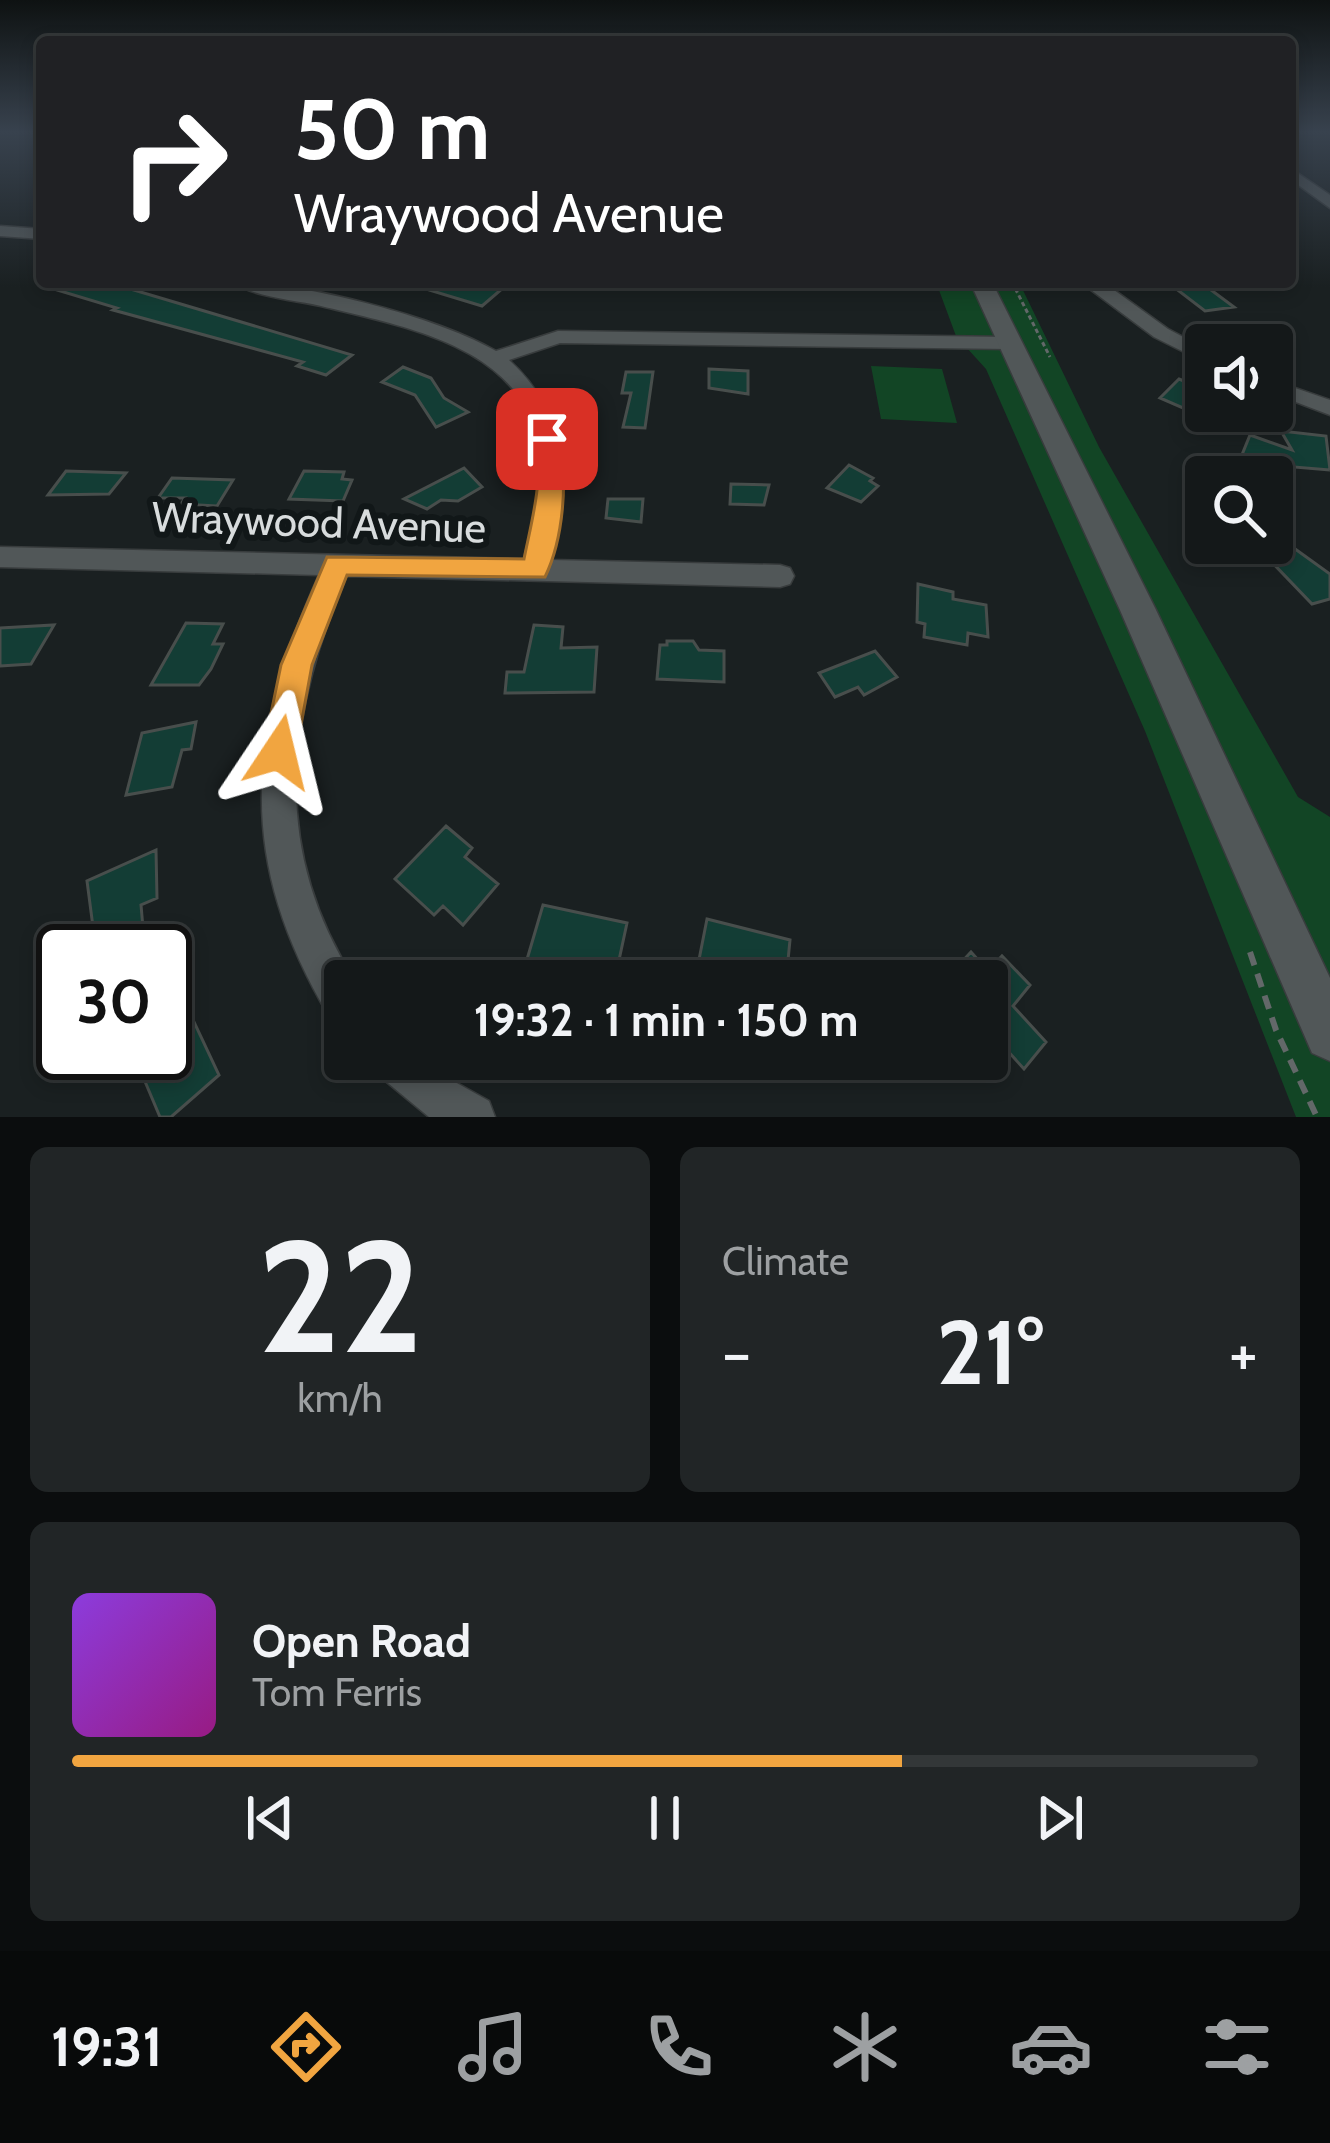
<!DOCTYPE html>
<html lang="en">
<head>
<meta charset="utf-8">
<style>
	:root { --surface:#141819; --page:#212526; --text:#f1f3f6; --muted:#9da0a2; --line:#333738; --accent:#f1a540 }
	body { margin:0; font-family:Cabin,sans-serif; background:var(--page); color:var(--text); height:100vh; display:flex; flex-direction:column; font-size:45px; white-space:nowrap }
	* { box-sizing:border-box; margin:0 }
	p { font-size:39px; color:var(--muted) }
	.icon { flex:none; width:66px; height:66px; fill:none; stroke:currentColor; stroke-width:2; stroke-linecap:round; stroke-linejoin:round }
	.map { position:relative; height:1117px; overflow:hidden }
	.details { display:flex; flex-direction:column; gap:30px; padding:30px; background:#0b0d0e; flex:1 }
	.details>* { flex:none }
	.hud { position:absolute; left:36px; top:36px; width:1260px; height:252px; border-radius:12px; box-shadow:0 6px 18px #0003,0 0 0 3px var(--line); background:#202124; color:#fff; overflow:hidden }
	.controls { position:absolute; left:1185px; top:324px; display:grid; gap:24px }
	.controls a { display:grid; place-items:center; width:108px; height:108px; border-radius:12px; background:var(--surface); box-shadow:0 6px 18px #0003,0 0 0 3px var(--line); font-size:60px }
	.speed { position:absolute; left:36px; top:924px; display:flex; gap:24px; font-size:60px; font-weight:700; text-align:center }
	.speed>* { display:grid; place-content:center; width:156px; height:156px; border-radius:50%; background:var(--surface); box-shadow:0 6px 18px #0003,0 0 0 3px var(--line); line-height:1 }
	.speed .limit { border:6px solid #111; border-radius:18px; background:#fff; color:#111 }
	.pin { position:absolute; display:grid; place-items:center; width:102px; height:102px; color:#fff; margin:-51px; border-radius:24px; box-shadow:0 6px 18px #0006 }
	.me { position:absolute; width:132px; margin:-66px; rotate:10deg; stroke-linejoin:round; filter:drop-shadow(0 0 9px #0008) }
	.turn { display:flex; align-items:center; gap:42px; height:252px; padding:0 60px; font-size:54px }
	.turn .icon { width:156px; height:156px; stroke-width:2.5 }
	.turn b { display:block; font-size:84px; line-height:102px }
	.big { font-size:90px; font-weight:700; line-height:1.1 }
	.details .card { flex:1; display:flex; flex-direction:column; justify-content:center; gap:18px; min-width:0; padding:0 42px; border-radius:18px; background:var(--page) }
	.details .dial { align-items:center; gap:0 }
	.dial b { font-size:156px; line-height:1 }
	.song { display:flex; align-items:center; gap:36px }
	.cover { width:144px; height:144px; border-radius:18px; background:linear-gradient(135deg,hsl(270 70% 55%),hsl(310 70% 35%)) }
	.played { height:12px; border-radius:6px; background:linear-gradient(90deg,var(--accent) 70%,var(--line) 70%) }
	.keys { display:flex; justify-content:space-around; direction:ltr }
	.heat { display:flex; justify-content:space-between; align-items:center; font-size:66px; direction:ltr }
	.details .tiles { flex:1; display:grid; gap:30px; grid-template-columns:1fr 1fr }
	.card:last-child { grid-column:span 2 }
	.trip { position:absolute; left:324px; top:960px; width:684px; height:120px; border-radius:12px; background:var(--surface); box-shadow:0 6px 18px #0003,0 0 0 3px var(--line); font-weight:700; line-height:120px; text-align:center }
	.tabs { display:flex; height:192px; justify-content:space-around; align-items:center; background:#080a0a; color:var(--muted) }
	.tabs .icon { width:84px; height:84px }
	.tabs .current { color:var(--accent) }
	.tabs b { font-size:54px; color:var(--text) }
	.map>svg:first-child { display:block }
	.green { fill:#124525 }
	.building { fill:#133d35; stroke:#484e4c; stroke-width:3 }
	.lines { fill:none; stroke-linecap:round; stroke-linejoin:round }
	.minor-casing { stroke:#383c3d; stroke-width:3 }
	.tertiary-casing { stroke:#383c3d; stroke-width:3 }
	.path-far1 { stroke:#636869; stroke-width:3; stroke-dasharray:4.5 3; stroke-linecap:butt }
	.path { stroke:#636869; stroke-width:6; stroke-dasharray:14 9; stroke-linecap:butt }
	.minor { fill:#515758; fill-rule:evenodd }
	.tertiary { fill:#515758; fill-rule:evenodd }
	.route { fill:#f1a540; stroke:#9d6b2a; stroke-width:3 }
	.labels { text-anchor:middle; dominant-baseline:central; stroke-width:12; stroke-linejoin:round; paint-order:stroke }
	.street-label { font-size:42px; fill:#d8dcdd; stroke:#111718 }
</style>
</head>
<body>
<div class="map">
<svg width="1330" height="1117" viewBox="0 0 1330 1117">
	<rect width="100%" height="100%" fill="#1a2021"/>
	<path class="green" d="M 936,282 L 1019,282 L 1099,447 L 1298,797 L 1330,817 L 1330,1117 L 1296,1117 L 1145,731 L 986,369 L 956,336 Z
		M 871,366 L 942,369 L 957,423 L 881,419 Z"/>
	<path class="building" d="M 48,282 L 107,282 L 352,355 L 326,375 L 297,366 L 303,362 L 113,310 L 117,308 L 47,287 Z
		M 430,282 L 510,282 L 482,306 L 429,290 Z
		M 1203,284 L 1234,307 L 1205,311 L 1175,288 Z
		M 403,367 L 431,378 L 444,398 L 468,412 L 436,427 L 415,395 L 382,382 Z
		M 709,369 L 748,371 L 748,394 L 709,388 Z
		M 626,372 L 653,372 L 645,428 L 623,427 L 631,393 L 622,393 Z
		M 1179,379 L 1206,390 L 1206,418 L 1160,398 Z
		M 1281,431 L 1326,436 L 1330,470 L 1283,466 L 1281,477 L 1233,477 L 1250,435 L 1292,450 Z
		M 849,465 L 873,478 L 870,481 L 878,486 L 861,502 L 827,488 Z
		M 464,468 L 482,487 L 458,501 L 441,500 L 427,509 L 404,499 Z
		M 66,471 L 126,473 L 109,494 L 48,495 Z
		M 304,471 L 344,472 L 342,479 L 352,480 L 343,501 L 289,499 Z
		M 172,478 L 233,480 L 217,506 L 181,504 L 185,498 L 158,498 Z
		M 731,484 L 769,485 L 764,505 L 730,504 Z
		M 608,499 L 643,499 L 641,522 L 606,518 Z
		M 1291,546 L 1330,574 L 1330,599 L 1312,604 L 1264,554 Z
		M 918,584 L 953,592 L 953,599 L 986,605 L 988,637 L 968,633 L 967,645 L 924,637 L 925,624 L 917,622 Z
		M 186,623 L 223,624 L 213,644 L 223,644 L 211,669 L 199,685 L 151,685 Z
		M 54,625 L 31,664 L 0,666 L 0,628 Z
		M 534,625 L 563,627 L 561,648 L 597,647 L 594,692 L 505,693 L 507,672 L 524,672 Z
		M 667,641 L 693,641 L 699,650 L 724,651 L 724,682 L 657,679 L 660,645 L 667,645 Z
		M 875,651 L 897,677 L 864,695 L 858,687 L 835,697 L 819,673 Z
		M 196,722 L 191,749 L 182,750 L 172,787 L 126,795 L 142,733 Z
		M 446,826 L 472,848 L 465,857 L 498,884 L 463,925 L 443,906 L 434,915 L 395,879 Z
		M 156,850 L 157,898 L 141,905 L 143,928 L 96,950 L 87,881 Z
		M 543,905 L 627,923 L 616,974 L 585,968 L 582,977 L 550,969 L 547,979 L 523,973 Z
		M 707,919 L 790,940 L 786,981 L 719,981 L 696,975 Z
		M 971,952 L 988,971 L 1002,956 L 1030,985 L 1013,1006 L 1046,1042 L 1024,1069 L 987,1028 L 987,981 L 944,981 Z
		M 178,988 L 219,1075 L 171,1117 L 160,1117 L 133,1053 L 165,1053 L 165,998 Z"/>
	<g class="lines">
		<g class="minor-casing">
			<path id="minor" d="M 1290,168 L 1330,195 L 1330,208 L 1290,179 Z
				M 0,226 L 42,229 L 42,239 L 0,236 Z
				M 232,282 C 302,282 435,316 496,351 L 558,331 L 1009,337 L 1019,343 L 1009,349 L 560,343 L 509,360 C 572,417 565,484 551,560 L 780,565 L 790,568 L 794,576 L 790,584 L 780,587 L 346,576 C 287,716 269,846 355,981 L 345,981 L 345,1024 L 330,1018 C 236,860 246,738 319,575 L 0,567 L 0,547 L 524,559 C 532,526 541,493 539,458 C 533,348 406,327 321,306 C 294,300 254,297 232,282 Z
				M 1091,282 L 1103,282 L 1168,329 L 1206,349 L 1206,363 L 1154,337 L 1091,290 Z
				M 1272,380 L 1330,400 L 1330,415 L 1272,393 Z
				M 370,1059 L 426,1059 L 455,1082 L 489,1101 L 495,1117 L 429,1117 L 377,1074 Z"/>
		</g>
		<g class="tertiary-casing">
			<path id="tertiary" d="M 970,282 L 992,282 L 1156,610 L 1330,978 L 1330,1061 L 1312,1053 L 1120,610 Z"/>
		</g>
		<path class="path-far1" d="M 1012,282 L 1050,357"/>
		<path class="path" d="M 1250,952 L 1276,1030 L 1317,1117"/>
		<use href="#minor" class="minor"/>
		<use href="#tertiary" class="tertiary"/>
	</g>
	<linearGradient id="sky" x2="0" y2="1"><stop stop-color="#0e1212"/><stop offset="0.46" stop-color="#38424e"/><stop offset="1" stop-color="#38424e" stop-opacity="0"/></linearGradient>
	<rect width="1330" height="287" fill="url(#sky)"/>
	<path class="route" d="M 547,431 L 558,439 C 569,478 563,540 545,577 L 347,575 L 312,665 L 296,752 L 291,762 L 279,767 L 267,762 L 263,752 L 281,665 L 327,557 L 524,559 C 532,519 544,479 535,439 Z"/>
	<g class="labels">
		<g class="street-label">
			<text transform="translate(319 522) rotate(2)">Wraywood Avenue</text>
		</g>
	</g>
</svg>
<div class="controls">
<a><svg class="icon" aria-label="sound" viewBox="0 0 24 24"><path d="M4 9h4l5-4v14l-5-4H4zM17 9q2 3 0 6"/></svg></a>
<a><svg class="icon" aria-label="search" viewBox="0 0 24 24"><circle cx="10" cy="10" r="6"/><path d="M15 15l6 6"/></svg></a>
</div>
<div class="speed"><div class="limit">30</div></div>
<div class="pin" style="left:547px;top:439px;background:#d93025"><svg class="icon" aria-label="arrive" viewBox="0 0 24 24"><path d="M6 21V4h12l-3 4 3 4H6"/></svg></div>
<svg class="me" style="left:279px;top:752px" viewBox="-20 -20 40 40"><path d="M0-17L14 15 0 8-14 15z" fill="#f1a540" stroke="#fff" stroke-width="4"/></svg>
<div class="trip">19:32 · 1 min · 150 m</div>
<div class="hud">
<div class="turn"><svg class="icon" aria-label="right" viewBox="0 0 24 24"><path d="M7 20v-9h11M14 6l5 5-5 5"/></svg><div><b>50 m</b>Wraywood Avenue</div></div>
</div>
</div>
<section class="details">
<div class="tiles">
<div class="card dial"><b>22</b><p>km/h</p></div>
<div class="card"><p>Climate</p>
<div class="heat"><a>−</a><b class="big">21°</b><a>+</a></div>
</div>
<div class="card">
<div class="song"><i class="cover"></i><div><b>Open Road</b><p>Tom Ferris</p></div></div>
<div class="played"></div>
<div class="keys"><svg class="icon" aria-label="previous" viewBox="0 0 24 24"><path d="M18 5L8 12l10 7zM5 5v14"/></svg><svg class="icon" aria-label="pause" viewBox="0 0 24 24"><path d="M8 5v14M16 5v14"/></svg><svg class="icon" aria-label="next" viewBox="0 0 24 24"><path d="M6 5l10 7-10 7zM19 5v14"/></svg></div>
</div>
</div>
</section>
<nav class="tabs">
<b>19:31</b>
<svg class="icon current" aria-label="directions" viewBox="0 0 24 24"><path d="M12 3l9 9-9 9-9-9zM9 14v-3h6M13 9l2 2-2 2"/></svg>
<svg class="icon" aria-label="music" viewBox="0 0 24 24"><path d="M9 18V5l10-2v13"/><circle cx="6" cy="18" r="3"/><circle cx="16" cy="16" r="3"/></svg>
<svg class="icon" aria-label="phone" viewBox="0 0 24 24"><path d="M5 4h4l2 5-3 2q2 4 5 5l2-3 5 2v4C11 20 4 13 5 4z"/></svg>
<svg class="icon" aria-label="climate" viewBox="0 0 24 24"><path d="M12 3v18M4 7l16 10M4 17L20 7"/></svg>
<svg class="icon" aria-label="car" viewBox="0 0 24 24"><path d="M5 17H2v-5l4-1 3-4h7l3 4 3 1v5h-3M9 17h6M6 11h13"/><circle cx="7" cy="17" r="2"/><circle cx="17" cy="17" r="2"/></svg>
<svg class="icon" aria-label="filters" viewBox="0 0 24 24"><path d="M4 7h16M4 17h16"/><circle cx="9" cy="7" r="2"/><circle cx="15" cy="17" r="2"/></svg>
</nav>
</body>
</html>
